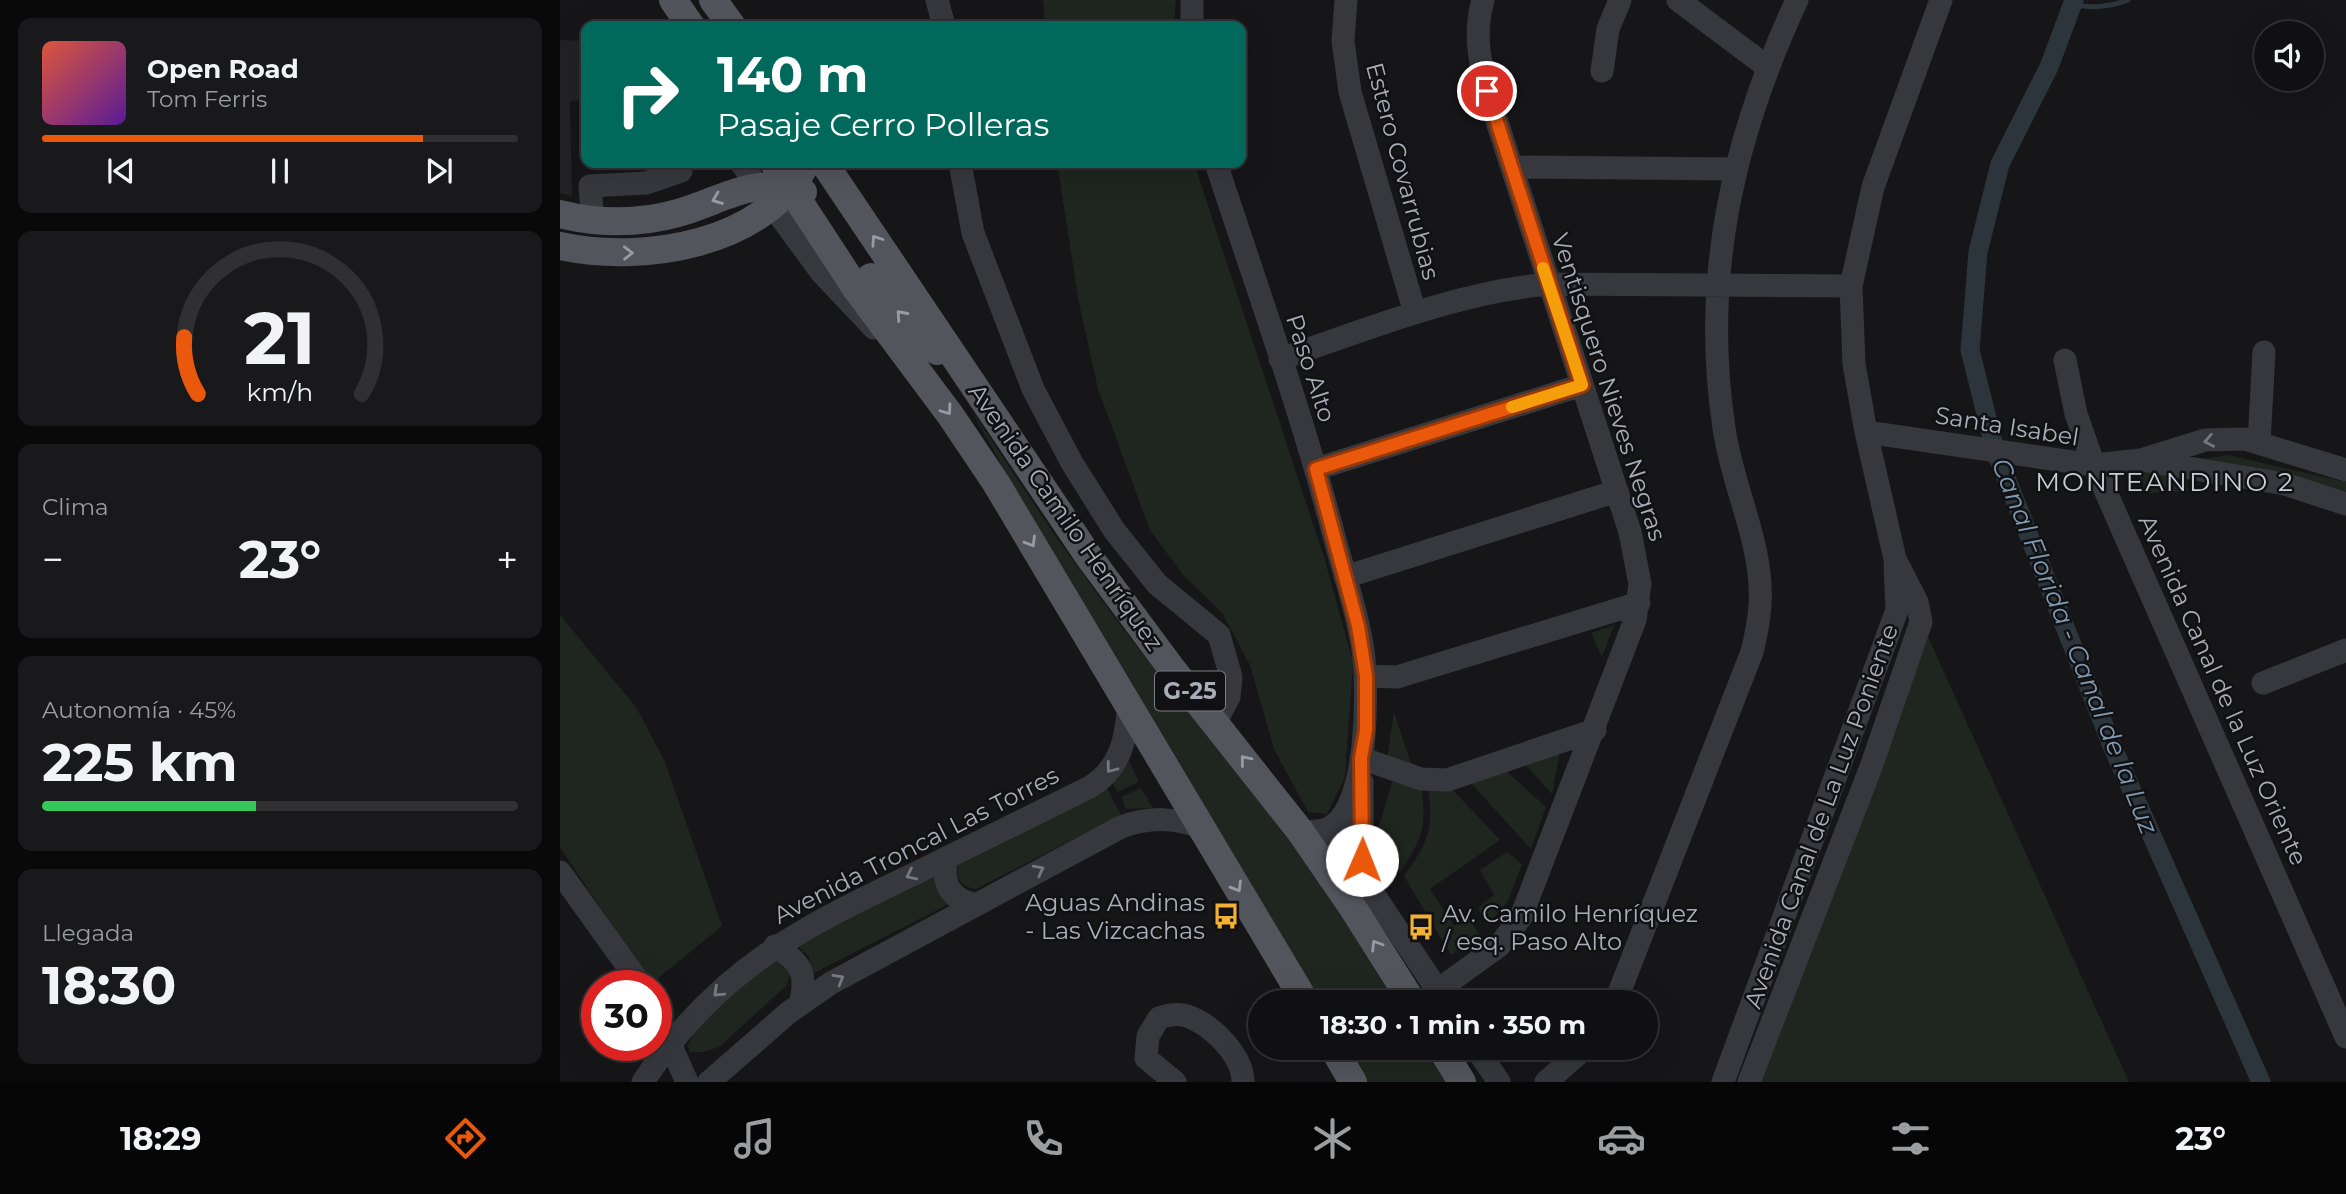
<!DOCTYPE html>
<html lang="es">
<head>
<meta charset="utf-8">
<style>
	:root { --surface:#101012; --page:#19191b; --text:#f1f3f6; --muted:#9c9d9f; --line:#303032; --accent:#ea580c }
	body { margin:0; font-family:Montserrat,sans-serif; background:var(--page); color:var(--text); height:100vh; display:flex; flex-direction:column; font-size:26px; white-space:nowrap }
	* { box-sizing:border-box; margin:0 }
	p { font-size:23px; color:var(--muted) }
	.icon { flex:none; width:38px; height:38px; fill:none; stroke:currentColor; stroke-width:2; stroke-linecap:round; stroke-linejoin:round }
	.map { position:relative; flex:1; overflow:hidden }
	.sheet { display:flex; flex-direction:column; gap:18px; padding:18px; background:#09090a; width:560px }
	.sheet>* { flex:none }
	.hud { position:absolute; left:21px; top:21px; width:665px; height:147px; border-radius:14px; box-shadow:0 7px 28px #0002,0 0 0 2px var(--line); background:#00695c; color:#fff; overflow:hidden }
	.fabs { position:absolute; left:1694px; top:21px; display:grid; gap:14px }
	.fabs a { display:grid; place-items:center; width:70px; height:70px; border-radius:50%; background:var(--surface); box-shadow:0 7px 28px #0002,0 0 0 2px var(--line); font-size:35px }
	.speed { position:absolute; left:21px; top:970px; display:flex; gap:14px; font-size:35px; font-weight:700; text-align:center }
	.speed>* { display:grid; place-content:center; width:91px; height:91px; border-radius:50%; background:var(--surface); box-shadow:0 7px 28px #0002,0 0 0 2px var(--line); line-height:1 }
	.speed .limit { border:10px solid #d22; background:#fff; color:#111 }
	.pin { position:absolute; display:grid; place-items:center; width:60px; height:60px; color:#fff; margin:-30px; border:4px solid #fff; border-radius:50%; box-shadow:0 2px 7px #0007 }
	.me { position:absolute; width:77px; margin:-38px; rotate:1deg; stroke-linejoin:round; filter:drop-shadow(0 0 5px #0008) }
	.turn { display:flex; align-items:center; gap:24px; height:147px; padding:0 21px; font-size:32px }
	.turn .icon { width:91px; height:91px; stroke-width:2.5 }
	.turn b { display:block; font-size:49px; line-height:60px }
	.big { font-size:52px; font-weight:700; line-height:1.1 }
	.sheet .tile { flex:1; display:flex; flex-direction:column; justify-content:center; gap:10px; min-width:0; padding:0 24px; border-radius:14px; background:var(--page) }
	.sheet .dial { align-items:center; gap:0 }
	.dial svg { height:182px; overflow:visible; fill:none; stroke:var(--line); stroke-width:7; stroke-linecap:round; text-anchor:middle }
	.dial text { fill:var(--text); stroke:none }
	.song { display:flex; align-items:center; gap:21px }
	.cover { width:84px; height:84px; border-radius:10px; background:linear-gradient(135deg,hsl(10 70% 55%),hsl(270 70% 35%)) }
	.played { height:7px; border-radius:4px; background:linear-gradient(90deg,var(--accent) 80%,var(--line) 80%) }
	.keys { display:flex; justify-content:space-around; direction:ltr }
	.heat { display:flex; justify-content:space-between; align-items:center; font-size:38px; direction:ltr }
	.charge { height:10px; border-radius:5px; background:linear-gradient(90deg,#34c759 45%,var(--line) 0) }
	.trip { position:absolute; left:688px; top:990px; width:410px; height:70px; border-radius:35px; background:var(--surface); box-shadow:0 7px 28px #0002,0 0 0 2px var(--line); font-weight:700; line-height:70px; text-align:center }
	.tab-bar { display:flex; height:112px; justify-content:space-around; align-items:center; background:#060607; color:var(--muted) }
	.tab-bar .icon { width:49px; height:49px }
	.tab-bar .active { color:var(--accent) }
	.tab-bar b { font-size:32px; color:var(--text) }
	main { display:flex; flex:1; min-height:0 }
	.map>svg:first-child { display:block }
	.built { fill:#222225 }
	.green { fill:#1e261f }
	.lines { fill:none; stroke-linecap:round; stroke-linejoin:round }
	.stream { stroke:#2c353c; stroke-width:5 }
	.canal { stroke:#2c353c; stroke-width:19 }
	.minor { stroke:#37383d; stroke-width:23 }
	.major { stroke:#53555c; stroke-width:28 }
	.oneway { stroke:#979ba6 }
	.oneway2 { stroke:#757881 }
	.route-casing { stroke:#983908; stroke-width:18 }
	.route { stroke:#ea580c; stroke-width:12 }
	.slow { stroke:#f59e0b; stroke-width:12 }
	.labels { text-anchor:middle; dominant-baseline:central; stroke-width:5; stroke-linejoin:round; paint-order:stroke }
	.shield { fill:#111113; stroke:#7b7e86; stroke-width:2 }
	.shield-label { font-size:23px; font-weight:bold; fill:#a8adb8 }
	.street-label { font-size:24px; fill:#a8adb8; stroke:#111113 }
	.poi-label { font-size:24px; fill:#a8adb8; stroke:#111113; text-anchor:end }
	.neighbourhood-label { font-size:26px; letter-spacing:2px; fill:#c9ccd4; stroke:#111113 }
	.water-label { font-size:26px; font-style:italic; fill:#7f9bb3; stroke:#111113 }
</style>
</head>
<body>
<main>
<section class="sheet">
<div class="tile">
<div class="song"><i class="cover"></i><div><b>Open Road</b><p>Tom Ferris</p></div></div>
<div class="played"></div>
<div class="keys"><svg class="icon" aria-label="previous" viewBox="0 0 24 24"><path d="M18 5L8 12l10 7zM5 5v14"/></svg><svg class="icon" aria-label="pause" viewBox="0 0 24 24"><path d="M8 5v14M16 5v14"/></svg><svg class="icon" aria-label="next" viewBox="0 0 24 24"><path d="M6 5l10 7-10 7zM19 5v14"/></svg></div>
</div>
<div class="tile dial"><svg viewBox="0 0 100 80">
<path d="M14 69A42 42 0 1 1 86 69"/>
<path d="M14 69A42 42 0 0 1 8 44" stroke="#ea580c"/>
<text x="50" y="56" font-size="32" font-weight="700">21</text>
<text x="50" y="72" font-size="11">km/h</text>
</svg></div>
<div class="tile"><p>Clima</p>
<div class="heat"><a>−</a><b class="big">23°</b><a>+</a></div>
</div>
<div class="tile"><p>Autonomía · 45%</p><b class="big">225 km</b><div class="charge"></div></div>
<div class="tile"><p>Llegada</p><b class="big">18:30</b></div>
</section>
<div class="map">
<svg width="1786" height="1082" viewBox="0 0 1786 1082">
	<rect width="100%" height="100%" fill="#161618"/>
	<path class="built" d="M 0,40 L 26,41 L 26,81 L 22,82 L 22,100 L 10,102 L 12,196 L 0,193 Z"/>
	<path class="green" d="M 483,0 L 616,0 L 614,26 L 485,26 Z
		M 497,163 L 634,163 L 764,557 L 793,662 L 785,777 L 767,814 L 748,812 L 714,749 L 690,665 L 662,613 L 623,575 L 590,530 L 538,389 L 519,303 Z
		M 410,408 L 498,540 L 561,626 L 744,858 L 841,1003 L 760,1003 L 521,608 Z
		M 1668,455 L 1786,482 L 1786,494 L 1699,468 L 1642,459 Z
		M 1603,470 L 1626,473 L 1628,491 L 1586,493 L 1578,472 Z
		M 0,615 L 76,707 L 105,762 L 162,926 L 91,984 L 0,847 Z
		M 1054,625 L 1042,657 L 1031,633 Z
		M 1365,630 L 1569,1082 L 1189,1082 Z
		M 834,712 L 853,769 L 827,759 Z
		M 1000,752 L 992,794 L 964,763 Z
		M 567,757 L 579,782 L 557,792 L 553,784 Z
		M 944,769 L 986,807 L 971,849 L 909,781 Z
		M 836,777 L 861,786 C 867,826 863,838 840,872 L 815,840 L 832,782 Z
		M 868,786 L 891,788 L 940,840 L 870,889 L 894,926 L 908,917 L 919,935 L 891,955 L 844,876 C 869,842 874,828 868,786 Z
		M 547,788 L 561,815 L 416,889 C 398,887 393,873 401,858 Z
		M 581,788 L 593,808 L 566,809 L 561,797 Z
		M 947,852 L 962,864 L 948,901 L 927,926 L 918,908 L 934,895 L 920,870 Z
		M 376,872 L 393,902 L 250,975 L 249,957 L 233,942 Z
		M 221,960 L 230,975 L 226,986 L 159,1047 L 143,1052 L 130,1052 L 127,1046 L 139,1025 L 208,964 Z
		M 787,1048 L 870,1048 L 892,1082 L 807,1082 Z"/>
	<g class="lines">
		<path class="stream" d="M 1513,3 C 1530,10 1552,6 1568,0"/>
		<path class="canal" d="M 1514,0 L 1489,67 L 1440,164 L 1418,252 L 1410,350 L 1435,450 L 1553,748 L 1701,1082"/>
		<path class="minor" d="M 377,0 L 384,26
			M 632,0 L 632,26
			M 786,0 L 783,41 L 790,92 L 855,313
			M 1118,0 L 1206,66
			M 1042,71 L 1048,29 L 1060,0
			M 181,163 L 261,272 L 314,328
			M 400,163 L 413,233 L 473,389 L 512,463 L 554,530 L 597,584 L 659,635 L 671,677 L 669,697 L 655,723
			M 656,163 C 696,285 740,407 773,532 C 783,571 797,610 803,650 C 808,689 809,805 771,827 C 761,832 751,832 740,831
			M 952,167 L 1174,169
			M 33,221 L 30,186 L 86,183 L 121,171 L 118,163
			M 720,359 C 808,329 895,293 988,284 L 1291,286
			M 1505,360 L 1516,414 L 1534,465 L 1786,1037
			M 1306,432 L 1534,465 L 1581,460 L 1645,440 L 1685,439 L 1786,470
			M 1699,443 L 1704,352
			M 1587,461 L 1725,484 L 1786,504
			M 756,469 L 1022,385
			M 785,577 L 1057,491
			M 806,676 L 837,677 L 1079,603
			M 1703,683 L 1786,650
			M 801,758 L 861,779 L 887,780 L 1035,730
			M 802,782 L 802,860 L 813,885
			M 757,832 L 808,886 L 886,1003
			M 387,858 C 381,881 389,899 414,904
			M 0,872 L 81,985
			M 215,946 C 241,962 248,974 240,1004
			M 878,990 L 939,946 L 961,917 L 1075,620 L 1080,584 L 1070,532 L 927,91 C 919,59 914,32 923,0
			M 1055,1003 L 1192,652 C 1196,636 1199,621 1200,605 C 1204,545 1172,487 1164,428 C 1141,276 1173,138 1237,0
			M 96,1012 L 127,1082
			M 916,1048 L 939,1082
			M 83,1082 C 157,968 245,926 362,870 C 418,842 474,815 530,787 C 561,768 566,739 569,704
			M 149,1082 L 228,1013 L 271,983 L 561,827 C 589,817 614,817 643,828
			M 615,1082 L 586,1058 L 588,1036 L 599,1018 C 608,1015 618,1013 627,1016 C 651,1024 683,1055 683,1082
			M 986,1082 L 1025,1048
			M 1163,1082 L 1337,610 L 1335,566
			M 1189,1082 L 1311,767 L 1361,622 L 1357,602 L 1335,559 L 1306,432 L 1294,364 L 1291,286 L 1313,187 L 1381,0"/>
		<path class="major" d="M 113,0 L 131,26
			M 153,0 L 172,26
			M 214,163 L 297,290 L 391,416 L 436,483 L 746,1003
			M 264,163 L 529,557 L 612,669 L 740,831 L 791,905 L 853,1003
			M 0,214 C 40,224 79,224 118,213 C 164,200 193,175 243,192
			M 0,246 C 82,264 206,245 246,163
			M 311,277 L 331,304 L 377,351
			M 773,1048 L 793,1082
			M 881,1048 L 902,1082"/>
	</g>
	<defs><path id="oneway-chevron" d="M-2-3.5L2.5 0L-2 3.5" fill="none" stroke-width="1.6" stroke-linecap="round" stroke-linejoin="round" transform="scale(1.75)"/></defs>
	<g class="oneway">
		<use href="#oneway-chevron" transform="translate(157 199) rotate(159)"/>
		<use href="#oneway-chevron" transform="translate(316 240) rotate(-124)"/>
		<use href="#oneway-chevron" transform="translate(68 253) rotate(-1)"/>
		<use href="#oneway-chevron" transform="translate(341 315) rotate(-132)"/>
		<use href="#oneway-chevron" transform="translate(387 410) rotate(54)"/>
		<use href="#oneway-chevron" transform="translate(471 542) rotate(59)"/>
		<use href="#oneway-chevron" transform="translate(685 760) rotate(-129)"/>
		<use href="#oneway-chevron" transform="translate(677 887) rotate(59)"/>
		<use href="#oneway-chevron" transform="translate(816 945) rotate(-122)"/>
	</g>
	<g class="oneway2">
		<use href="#oneway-chevron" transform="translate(1649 441) rotate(169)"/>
		<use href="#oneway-chevron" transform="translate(551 768) rotate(127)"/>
		<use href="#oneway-chevron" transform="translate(479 870) rotate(-28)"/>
		<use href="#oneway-chevron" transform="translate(351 875) rotate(154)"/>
		<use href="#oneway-chevron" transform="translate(279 979) rotate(-30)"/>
		<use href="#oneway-chevron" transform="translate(158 992) rotate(137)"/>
	</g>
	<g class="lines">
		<g class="route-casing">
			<path id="route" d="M 802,860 L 801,758 L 806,730 L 806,676 L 798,626 L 756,469 L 1022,385 L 927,91"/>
		</g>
		<use href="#route" class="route"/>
		<path class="slow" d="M 952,407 L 1022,385 L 983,268"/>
	</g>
	<defs>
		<g id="bus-bare" transform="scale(2.1)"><path d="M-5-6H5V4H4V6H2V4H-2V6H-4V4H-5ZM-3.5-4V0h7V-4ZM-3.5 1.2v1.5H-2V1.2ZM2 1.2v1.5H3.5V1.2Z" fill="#f2b134" stroke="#111113" stroke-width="2.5" paint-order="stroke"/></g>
	</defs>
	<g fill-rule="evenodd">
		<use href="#bus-bare" x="666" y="916"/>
		<use href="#bus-bare" x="861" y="927"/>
	</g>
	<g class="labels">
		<rect class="shield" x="595" y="671.5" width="70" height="39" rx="5"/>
		<g class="shield-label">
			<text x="630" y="691">G-25</text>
		</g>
		<g class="street-label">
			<text transform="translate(843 171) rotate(75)">Estero Covarrubias</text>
			<text transform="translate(751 368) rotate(72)">Paso Alto</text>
			<text transform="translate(1049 387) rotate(72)">Ventisquero Nieves Negras</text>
			<text transform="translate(1447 426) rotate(9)">Santa Isabel</text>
			<text transform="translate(506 517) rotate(55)">Avenida Camilo Henríquez</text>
			<text transform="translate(1663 690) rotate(66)">Avenida Canal de la Luz Oriente</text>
			<text transform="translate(1261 816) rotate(-70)">Avenida Canal de La Luz Poniente</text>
			<text transform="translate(356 845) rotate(-27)">Avenida Troncal Las Torres</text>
		</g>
		<g class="poi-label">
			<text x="645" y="902">Aguas Andinas<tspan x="645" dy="28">- Las Vizcachas</tspan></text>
			<text x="882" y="913" text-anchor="start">Av. Camilo Henríquez<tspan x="882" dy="28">/ esq. Paso Alto</tspan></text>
		</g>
		<g class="neighbourhood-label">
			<text x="1605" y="482">MONTEANDINO 2</text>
		</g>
		<g class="water-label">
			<text transform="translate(1515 646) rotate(68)">Canal Florida - Canal de la Luz</text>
		</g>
	</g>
</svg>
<div class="fabs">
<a><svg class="icon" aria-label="sound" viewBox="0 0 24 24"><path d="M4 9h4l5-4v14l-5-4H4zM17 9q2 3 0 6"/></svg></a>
</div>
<div class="speed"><div class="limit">30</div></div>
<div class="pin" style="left:927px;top:91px;background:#d93025"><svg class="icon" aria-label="arrive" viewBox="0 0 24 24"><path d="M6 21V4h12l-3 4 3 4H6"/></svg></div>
<svg class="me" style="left:802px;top:860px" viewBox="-20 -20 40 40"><circle r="19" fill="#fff"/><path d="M0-13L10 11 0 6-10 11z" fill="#ea580c"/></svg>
<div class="trip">18:30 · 1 min · 350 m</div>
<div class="hud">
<div class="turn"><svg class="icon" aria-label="right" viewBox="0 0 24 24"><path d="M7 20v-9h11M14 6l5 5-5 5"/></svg><div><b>140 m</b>Pasaje Cerro Polleras</div></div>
</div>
</div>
</main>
<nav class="tab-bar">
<b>18:29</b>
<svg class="icon active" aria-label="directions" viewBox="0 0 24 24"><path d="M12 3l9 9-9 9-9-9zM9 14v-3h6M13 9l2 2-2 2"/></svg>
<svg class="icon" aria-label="music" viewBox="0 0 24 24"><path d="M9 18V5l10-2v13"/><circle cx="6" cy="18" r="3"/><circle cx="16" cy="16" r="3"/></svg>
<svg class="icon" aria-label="phone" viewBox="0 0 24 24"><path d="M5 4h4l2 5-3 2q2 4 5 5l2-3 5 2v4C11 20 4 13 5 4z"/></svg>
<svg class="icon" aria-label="climate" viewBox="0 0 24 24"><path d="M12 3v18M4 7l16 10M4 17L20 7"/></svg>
<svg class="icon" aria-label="car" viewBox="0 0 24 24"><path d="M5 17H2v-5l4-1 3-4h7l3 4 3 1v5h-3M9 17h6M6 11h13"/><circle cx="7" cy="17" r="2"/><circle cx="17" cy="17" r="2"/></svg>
<svg class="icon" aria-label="filters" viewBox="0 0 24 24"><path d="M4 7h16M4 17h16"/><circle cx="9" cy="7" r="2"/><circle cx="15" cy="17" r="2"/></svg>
<b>23°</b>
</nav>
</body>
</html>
